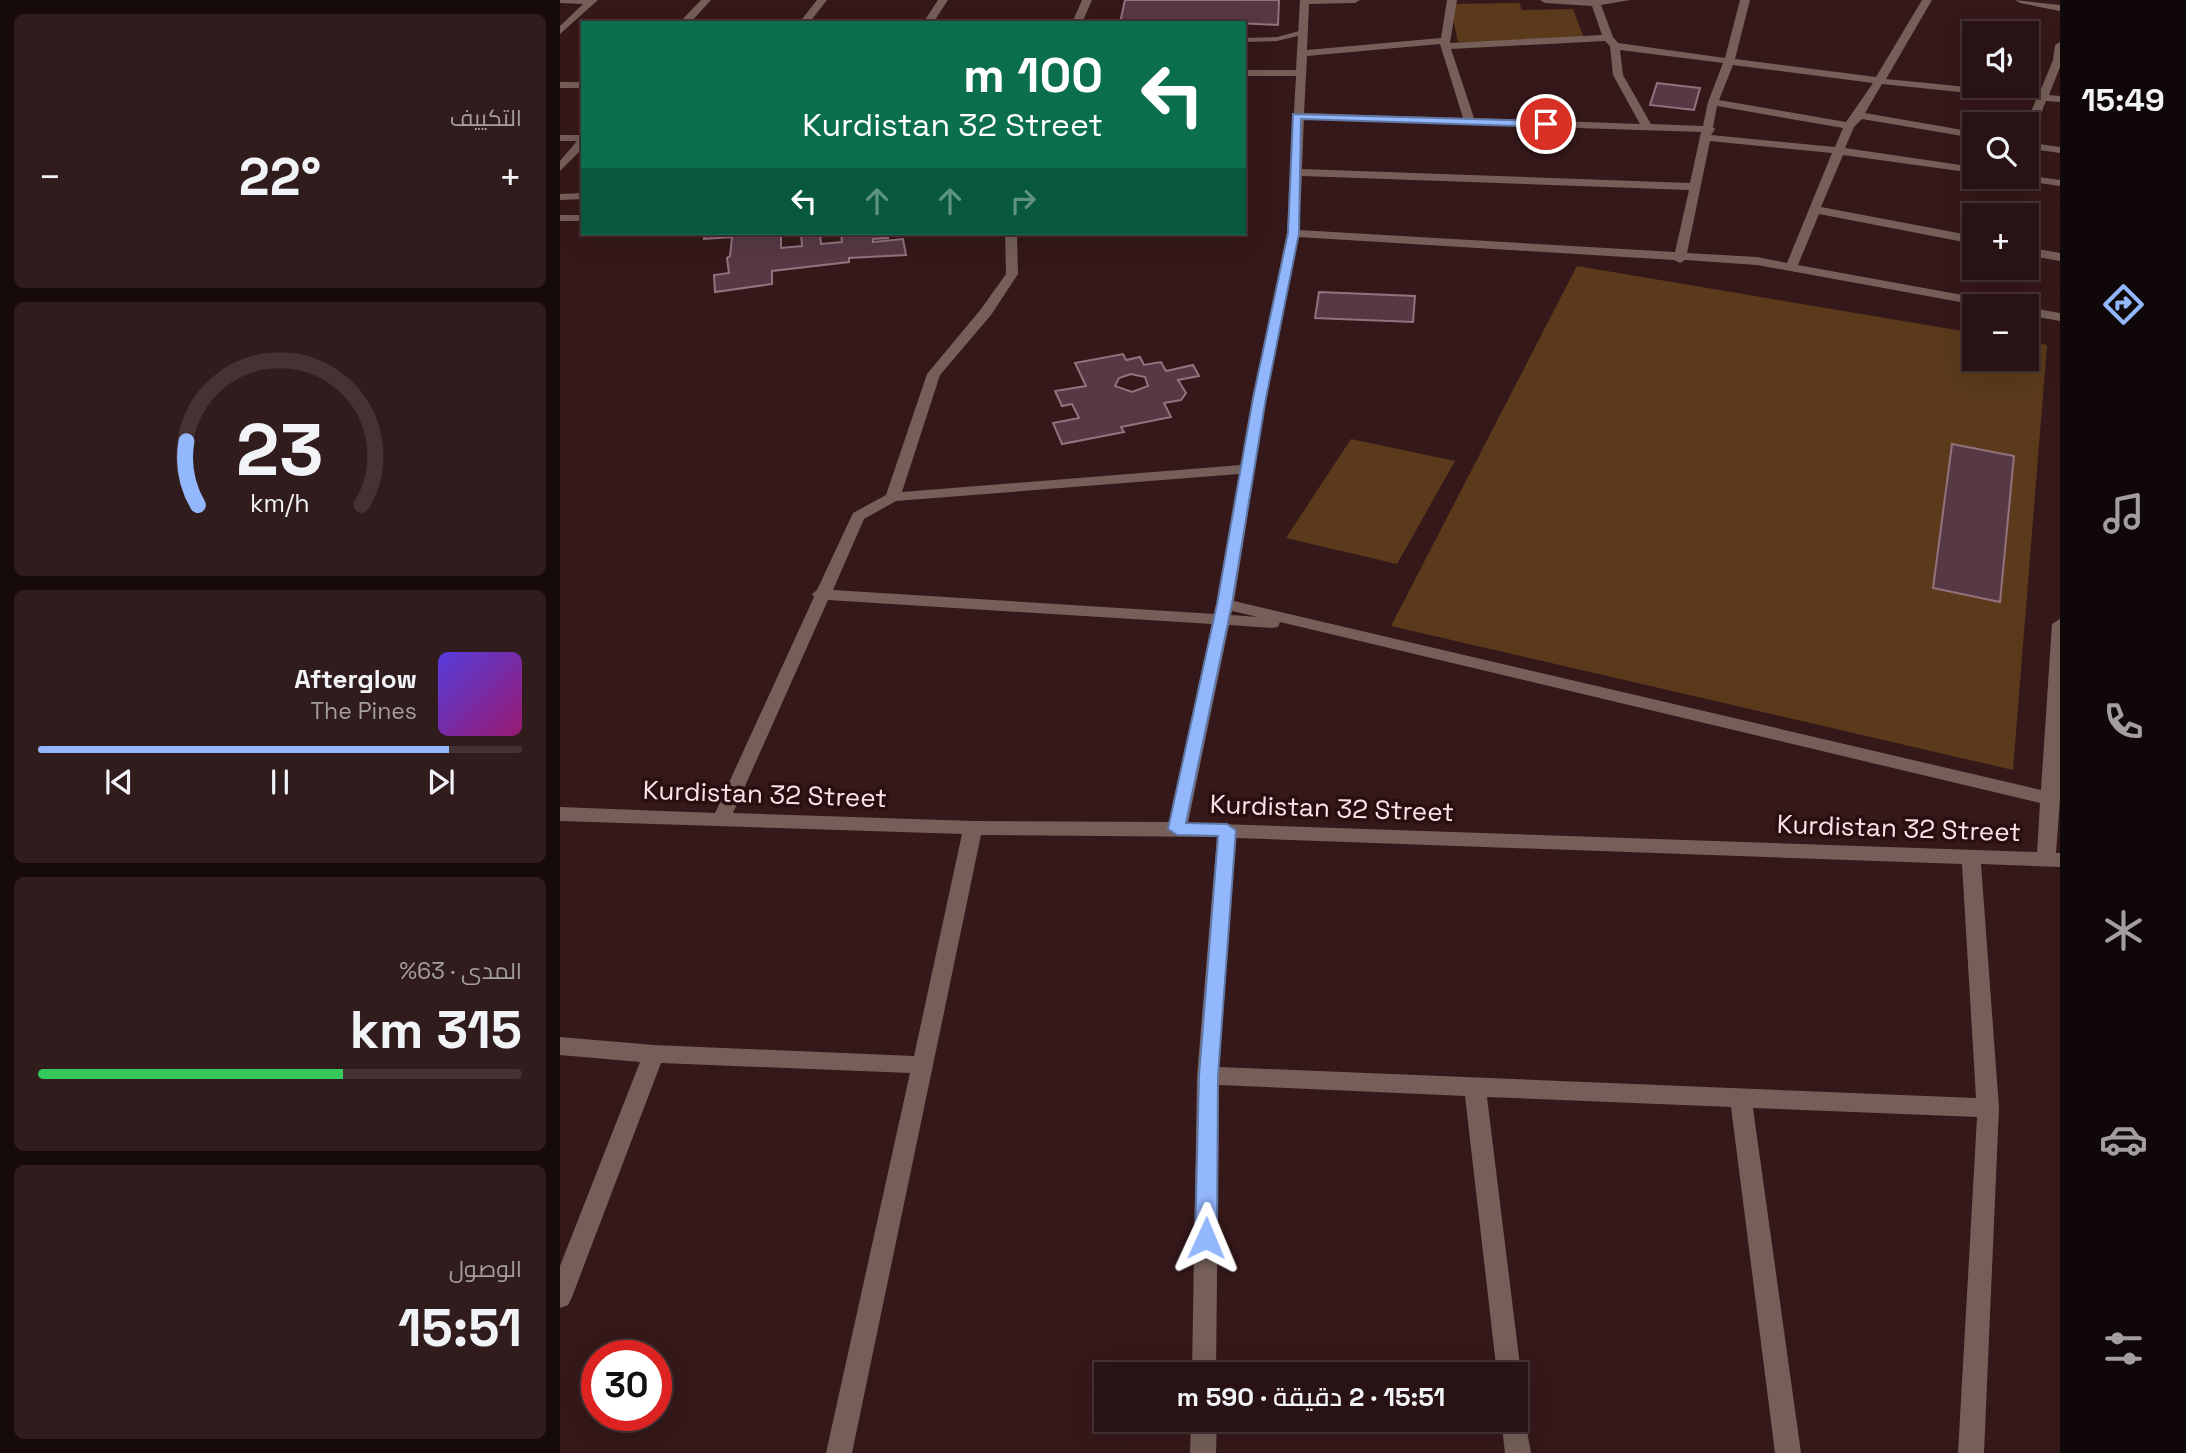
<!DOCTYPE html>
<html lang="ar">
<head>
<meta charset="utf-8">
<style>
	:root { --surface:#281214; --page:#301b1d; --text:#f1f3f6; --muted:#a59ea0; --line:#443234; --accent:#93b7fd }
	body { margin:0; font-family:"Space Grotesk",Cairo,sans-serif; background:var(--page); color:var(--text); direction:rtl; height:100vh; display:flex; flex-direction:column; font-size:26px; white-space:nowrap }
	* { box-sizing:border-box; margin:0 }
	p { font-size:23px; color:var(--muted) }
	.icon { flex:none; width:38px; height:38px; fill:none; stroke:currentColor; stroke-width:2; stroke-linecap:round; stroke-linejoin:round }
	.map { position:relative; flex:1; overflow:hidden; direction:ltr }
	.sheet { display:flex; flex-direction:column; gap:14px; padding:14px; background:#160a0b; width:560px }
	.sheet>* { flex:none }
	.guide { position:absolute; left:21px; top:21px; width:665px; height:214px; border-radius:0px; box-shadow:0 7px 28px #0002,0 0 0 2px var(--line); direction:rtl; background:#0b6e4f; color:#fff; overflow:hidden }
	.buttons { position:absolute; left:1402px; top:21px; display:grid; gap:14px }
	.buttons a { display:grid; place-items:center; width:77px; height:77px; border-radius:0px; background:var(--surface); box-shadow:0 7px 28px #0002,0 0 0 2px var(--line); font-size:35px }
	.speed { position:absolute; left:21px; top:1340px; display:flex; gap:14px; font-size:35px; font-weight:700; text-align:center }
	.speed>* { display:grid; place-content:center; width:91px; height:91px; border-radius:50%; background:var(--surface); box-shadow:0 7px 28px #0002,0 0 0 2px var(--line); line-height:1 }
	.speed .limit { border:10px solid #d22; background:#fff; color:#111 }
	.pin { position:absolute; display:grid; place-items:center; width:60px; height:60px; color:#fff; margin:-30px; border:4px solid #fff; border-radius:50%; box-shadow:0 2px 7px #0007 }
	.me { position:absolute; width:77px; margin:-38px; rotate:1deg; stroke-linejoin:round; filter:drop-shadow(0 0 5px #0008) }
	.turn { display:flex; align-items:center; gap:24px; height:147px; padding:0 28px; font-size:32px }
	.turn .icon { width:91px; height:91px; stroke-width:2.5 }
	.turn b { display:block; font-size:49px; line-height:60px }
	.lanes { display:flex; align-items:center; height:66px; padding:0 28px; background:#0003; justify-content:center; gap:35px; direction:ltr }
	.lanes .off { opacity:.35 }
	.big { font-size:52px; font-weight:600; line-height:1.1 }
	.sheet .card { flex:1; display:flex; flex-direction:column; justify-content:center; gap:10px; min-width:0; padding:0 24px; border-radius:10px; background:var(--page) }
	.sheet .dial { align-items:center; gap:0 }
	.dial svg { height:182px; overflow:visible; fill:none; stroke:var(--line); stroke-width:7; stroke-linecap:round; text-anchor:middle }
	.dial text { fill:var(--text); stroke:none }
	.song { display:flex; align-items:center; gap:21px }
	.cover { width:84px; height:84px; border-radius:10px; background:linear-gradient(135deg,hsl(250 70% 55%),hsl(320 70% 35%)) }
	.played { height:7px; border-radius:4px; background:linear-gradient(90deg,var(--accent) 85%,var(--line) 85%) }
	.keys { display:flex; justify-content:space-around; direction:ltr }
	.heat { display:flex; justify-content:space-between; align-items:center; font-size:38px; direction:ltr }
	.charge { height:10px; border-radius:5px; background:linear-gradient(90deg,#34c759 63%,var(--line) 0) }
	.trip { position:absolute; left:534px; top:1362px; width:434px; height:70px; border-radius:0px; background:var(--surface); box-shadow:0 7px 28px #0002,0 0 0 2px var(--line); font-weight:600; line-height:70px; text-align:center; direction:rtl }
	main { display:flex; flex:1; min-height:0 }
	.tabs { display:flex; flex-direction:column; width:126px; justify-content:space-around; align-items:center; background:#100708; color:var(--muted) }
	.tabs .icon { width:49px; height:49px }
	.tabs .selected { color:var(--accent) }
	.tabs b { font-size:32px; color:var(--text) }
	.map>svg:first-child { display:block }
	.green { fill:#5b3a1c }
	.building { fill:#573945; stroke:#93727e; stroke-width:2; fill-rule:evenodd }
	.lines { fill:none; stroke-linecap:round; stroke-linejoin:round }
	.lane { fill:#755f58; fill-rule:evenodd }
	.street { fill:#755f58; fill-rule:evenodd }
	.route { fill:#93b7fd; stroke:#6077a4; stroke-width:2 }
	.labels { text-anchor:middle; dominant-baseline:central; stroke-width:7; stroke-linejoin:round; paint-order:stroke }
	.street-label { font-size:26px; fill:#fbe6e7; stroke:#2a0f11 }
</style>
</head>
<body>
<main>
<nav class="tabs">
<b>15:49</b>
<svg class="icon selected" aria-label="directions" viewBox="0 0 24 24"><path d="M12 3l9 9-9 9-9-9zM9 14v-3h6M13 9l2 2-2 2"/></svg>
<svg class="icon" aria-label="music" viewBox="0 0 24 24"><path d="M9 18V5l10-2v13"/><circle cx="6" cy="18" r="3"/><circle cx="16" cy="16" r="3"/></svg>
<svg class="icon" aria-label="phone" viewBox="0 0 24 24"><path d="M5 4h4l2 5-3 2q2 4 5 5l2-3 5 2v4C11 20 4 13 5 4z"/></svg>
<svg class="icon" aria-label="climate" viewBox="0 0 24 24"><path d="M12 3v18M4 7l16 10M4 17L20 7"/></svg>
<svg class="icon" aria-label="car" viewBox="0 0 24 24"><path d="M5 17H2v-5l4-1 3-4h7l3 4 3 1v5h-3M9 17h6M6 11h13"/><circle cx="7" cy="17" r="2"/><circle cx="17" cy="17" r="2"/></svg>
<svg class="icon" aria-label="filters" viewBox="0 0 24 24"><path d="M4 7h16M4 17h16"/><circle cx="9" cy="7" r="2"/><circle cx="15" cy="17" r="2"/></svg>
</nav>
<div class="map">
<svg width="1500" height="1453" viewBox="0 0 1500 1453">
	<rect width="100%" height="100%" fill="#35181a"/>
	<path class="green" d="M 959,3 L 962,10 L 1013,9 L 1025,41 L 898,42 L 890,4 Z
		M 1017,266 L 1414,333 L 1414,359 L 1466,359 L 1467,341 L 1487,345 L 1453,770 L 831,626 Z
		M 791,439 L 895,461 L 837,564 L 726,538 Z"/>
	<path class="building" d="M 565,0 L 719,0 L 718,25 L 655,22 L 560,23 Z
		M 1097,83 L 1140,88 L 1134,110 L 1090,105 Z
		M 145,233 L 231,233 L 221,234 L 221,248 L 242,246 L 241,233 L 260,233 L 261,244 L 282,242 L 281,233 L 328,233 L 328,238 L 313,239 L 313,242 L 343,239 L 346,255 L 289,258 L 289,262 L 212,271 L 212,284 L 155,292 L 154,275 L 169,273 L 167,258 L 170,256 L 172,237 L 144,239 Z
		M 759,292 L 855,296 L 853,322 L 755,318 Z
		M 563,354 L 566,360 L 580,357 L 584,365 L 601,362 L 606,371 L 633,365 L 639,376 L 618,380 L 626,393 L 621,400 L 604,403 L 611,417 L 561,427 L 564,432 L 502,444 L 493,423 L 519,418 L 512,404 L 502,406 L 495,391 L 526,386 L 515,363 ZM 571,374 L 585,377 L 588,386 L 572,392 L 555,386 L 559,378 Z
		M 1392,444 L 1454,456 L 1440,602 L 1373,588 Z"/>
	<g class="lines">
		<path class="lane" d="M 743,30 L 746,30 L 746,34 L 717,41 L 684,42 L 684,38 L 717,37 Z
			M 0,215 L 23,215 L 23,221 L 0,221 Z"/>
		<path class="street" d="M 0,0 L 38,0 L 0,34 L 0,26 L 23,4 L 0,3 Z
			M 141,0 L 151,0 L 130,23 L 119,23 Z
			M 257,0 L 267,0 L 249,23 L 239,23 Z
			M 378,0 L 388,0 L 373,23 L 363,23 Z
			M 522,0 L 532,0 L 522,23 L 512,23 Z
			M 740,0 L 800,0 L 795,3 L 749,4 L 747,50 L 881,38 L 887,0 L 897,0 L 890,43 L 1042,35 L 1032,6 L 985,3 L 980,0 L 1070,0 L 1041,5 L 1053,37 L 1058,43 L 1165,58 L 1180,0 L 1190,0 L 1175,59 L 1316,77 L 1362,0 L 1372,0 L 1326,79 L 1479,94 L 1493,60 L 1495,45 L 1500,42 L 1500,67 L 1489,95 L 1500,96 L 1500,102 L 1486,101 L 1471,137 L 1466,140 L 1466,124 L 1476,100 L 1322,84 L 1305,113 L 1414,132 L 1414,138 L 1302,119 L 1294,127 L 1285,148 L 1414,167 L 1414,173 L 1283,155 L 1261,207 L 1414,236 L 1414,244 L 1259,214 L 1238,265 L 1441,302 L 1447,306 L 1422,306 L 1197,265 L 1125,260 L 1120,263 L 1114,260 L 738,237 L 706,399 L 674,601 L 1481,790 L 1492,624 L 1500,619 L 1500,799 L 1496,853 L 1500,853 L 1500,867 L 1421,864 L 1439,1108 L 1424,1453 L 1398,1453 L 1417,1117 L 1193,1108 L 1241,1453 L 1215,1453 L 1171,1107 L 927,1097 L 961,1374 L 956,1383 L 956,1374 L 937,1374 L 905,1096 L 659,1085 L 656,1374 L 632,1374 L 637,1076 L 657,837 L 421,835 L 292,1453 L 266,1453 L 350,1073 L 101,1063 L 12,1297 L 8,1305 L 0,1308 L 0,1266 L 80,1062 L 0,1055 L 0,1037 L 94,1045 L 354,1056 L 402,834 L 0,821 L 0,807 L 155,813 L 254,597 L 252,594 L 257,590 L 293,513 L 326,495 L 367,374 L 421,309 L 446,274 L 445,233 L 457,233 L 458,274 L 431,315 L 380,375 L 342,492 L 681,465 L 727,233 L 736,76 L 684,76 L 684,70 L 736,70 ZM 1045,41 L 1050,46 L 1053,75 L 1080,124 L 914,118 L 891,49 ZM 880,44 L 903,118 L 744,113 L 747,56 ZM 1060,50 L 1163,63 L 1148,102 L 1143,126 L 1091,124 L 1063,75 ZM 1173,65 L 1313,83 L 1286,122 L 1159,100 ZM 1157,106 L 1283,128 L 1275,147 L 1151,135 L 1155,129 L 1153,127 ZM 744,119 L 1141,132 L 1130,183 L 742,169 ZM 1150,141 L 1272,153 L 1227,263 L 1197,257 L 1127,253 ZM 742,176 L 1129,190 L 1115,252 L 739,230 ZM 679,474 L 655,614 L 273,590 L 304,519 L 336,501 ZM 268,600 L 652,624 L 609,822 L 413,821 L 173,813 ZM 672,611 L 698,617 L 671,615 ZM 720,622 L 1480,803 L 1477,852 L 628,823 L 669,625 L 712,628 L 718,627 ZM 676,838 L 1402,864 L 1416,1098 L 659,1067 Z
			M 1455,0 L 1500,5 L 1500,11 L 1460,3 Z
			M 0,82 L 23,82 L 23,88 L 0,88 Z
			M 0,135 L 23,135 L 23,148 L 0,171 L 0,161 L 17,141 L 0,141 Z
			M 1466,142 L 1500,147 L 1500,153 L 1466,148 Z
			M 1466,175 L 1500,180 L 1500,186 L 1459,180 L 1453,177 Z
			M 23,193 L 23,199 L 0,200 L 0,194 Z
			M 1466,247 L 1500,253 L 1500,261 L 1466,255 Z
			M 1466,307 L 1500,313 L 1500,321 L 1466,315 Z
			M 956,1407 L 963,1410 L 971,1453 L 945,1453 L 941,1419 L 956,1419 Z
			M 631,1419 L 657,1419 L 656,1453 L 630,1453 Z"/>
	</g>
	<path class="route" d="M 733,114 L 986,121 L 990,124 L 986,127 L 741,119 L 739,233 L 706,398 L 672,604 L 626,823 L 667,824 L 676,830 L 658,1076 L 657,1238 L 654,1245 L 646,1248 L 639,1245 L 635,1238 L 639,1076 L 658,836 L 617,835 L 608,829 L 657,604 L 693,398 L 728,233 Z"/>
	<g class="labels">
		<g class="street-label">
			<text transform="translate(205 794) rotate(2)">Kurdistan 32 Street</text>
			<text transform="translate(772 808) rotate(2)">Kurdistan 32 Street</text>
			<text transform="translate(1339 828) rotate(2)">Kurdistan 32 Street</text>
		</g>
	</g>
</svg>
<div class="buttons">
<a><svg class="icon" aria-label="sound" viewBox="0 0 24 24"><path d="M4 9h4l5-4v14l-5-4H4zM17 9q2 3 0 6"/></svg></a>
<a><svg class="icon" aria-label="search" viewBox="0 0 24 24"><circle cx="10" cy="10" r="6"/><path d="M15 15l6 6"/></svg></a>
<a>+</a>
<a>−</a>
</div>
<div class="speed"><div class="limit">30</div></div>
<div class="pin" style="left:986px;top:124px;background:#d93025"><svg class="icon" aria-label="arrive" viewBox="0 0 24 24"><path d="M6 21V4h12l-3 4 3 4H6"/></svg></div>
<svg class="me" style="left:646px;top:1238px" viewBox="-20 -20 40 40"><path d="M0-17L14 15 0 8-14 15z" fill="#93b7fd" stroke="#fff" stroke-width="4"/></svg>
<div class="trip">15:51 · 2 دقيقة · 590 m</div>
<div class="guide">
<div class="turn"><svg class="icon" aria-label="left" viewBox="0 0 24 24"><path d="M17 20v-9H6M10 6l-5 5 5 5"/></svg><div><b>100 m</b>Kurdistan 32 Street</div></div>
<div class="lanes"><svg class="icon" aria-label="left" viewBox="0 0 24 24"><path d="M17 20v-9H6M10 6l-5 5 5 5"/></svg><svg class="icon off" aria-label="ahead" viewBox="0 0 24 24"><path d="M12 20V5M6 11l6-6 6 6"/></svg><svg class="icon off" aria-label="ahead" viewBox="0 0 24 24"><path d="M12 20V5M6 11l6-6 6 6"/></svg><svg class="icon off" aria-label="right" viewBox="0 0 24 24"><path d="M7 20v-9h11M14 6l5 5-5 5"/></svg></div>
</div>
</div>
<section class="sheet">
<div class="card"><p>التكييف</p>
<div class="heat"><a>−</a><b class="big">22°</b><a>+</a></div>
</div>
<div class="card dial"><svg viewBox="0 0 100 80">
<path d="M14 69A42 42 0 1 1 86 69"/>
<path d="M14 69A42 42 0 0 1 9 41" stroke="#93b7fd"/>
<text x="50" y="56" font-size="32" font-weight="700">23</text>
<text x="50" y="72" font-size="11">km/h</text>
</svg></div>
<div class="card">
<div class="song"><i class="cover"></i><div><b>Afterglow</b><p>The Pines</p></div></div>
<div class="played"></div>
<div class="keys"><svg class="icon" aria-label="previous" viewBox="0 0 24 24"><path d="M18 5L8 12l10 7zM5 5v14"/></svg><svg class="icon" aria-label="pause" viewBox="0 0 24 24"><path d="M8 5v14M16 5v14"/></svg><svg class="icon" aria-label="next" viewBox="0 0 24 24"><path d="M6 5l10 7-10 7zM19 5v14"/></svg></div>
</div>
<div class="card"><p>المدى · 63%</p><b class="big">315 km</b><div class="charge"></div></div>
<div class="card"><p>الوصول</p><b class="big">15:51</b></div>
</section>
</main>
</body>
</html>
